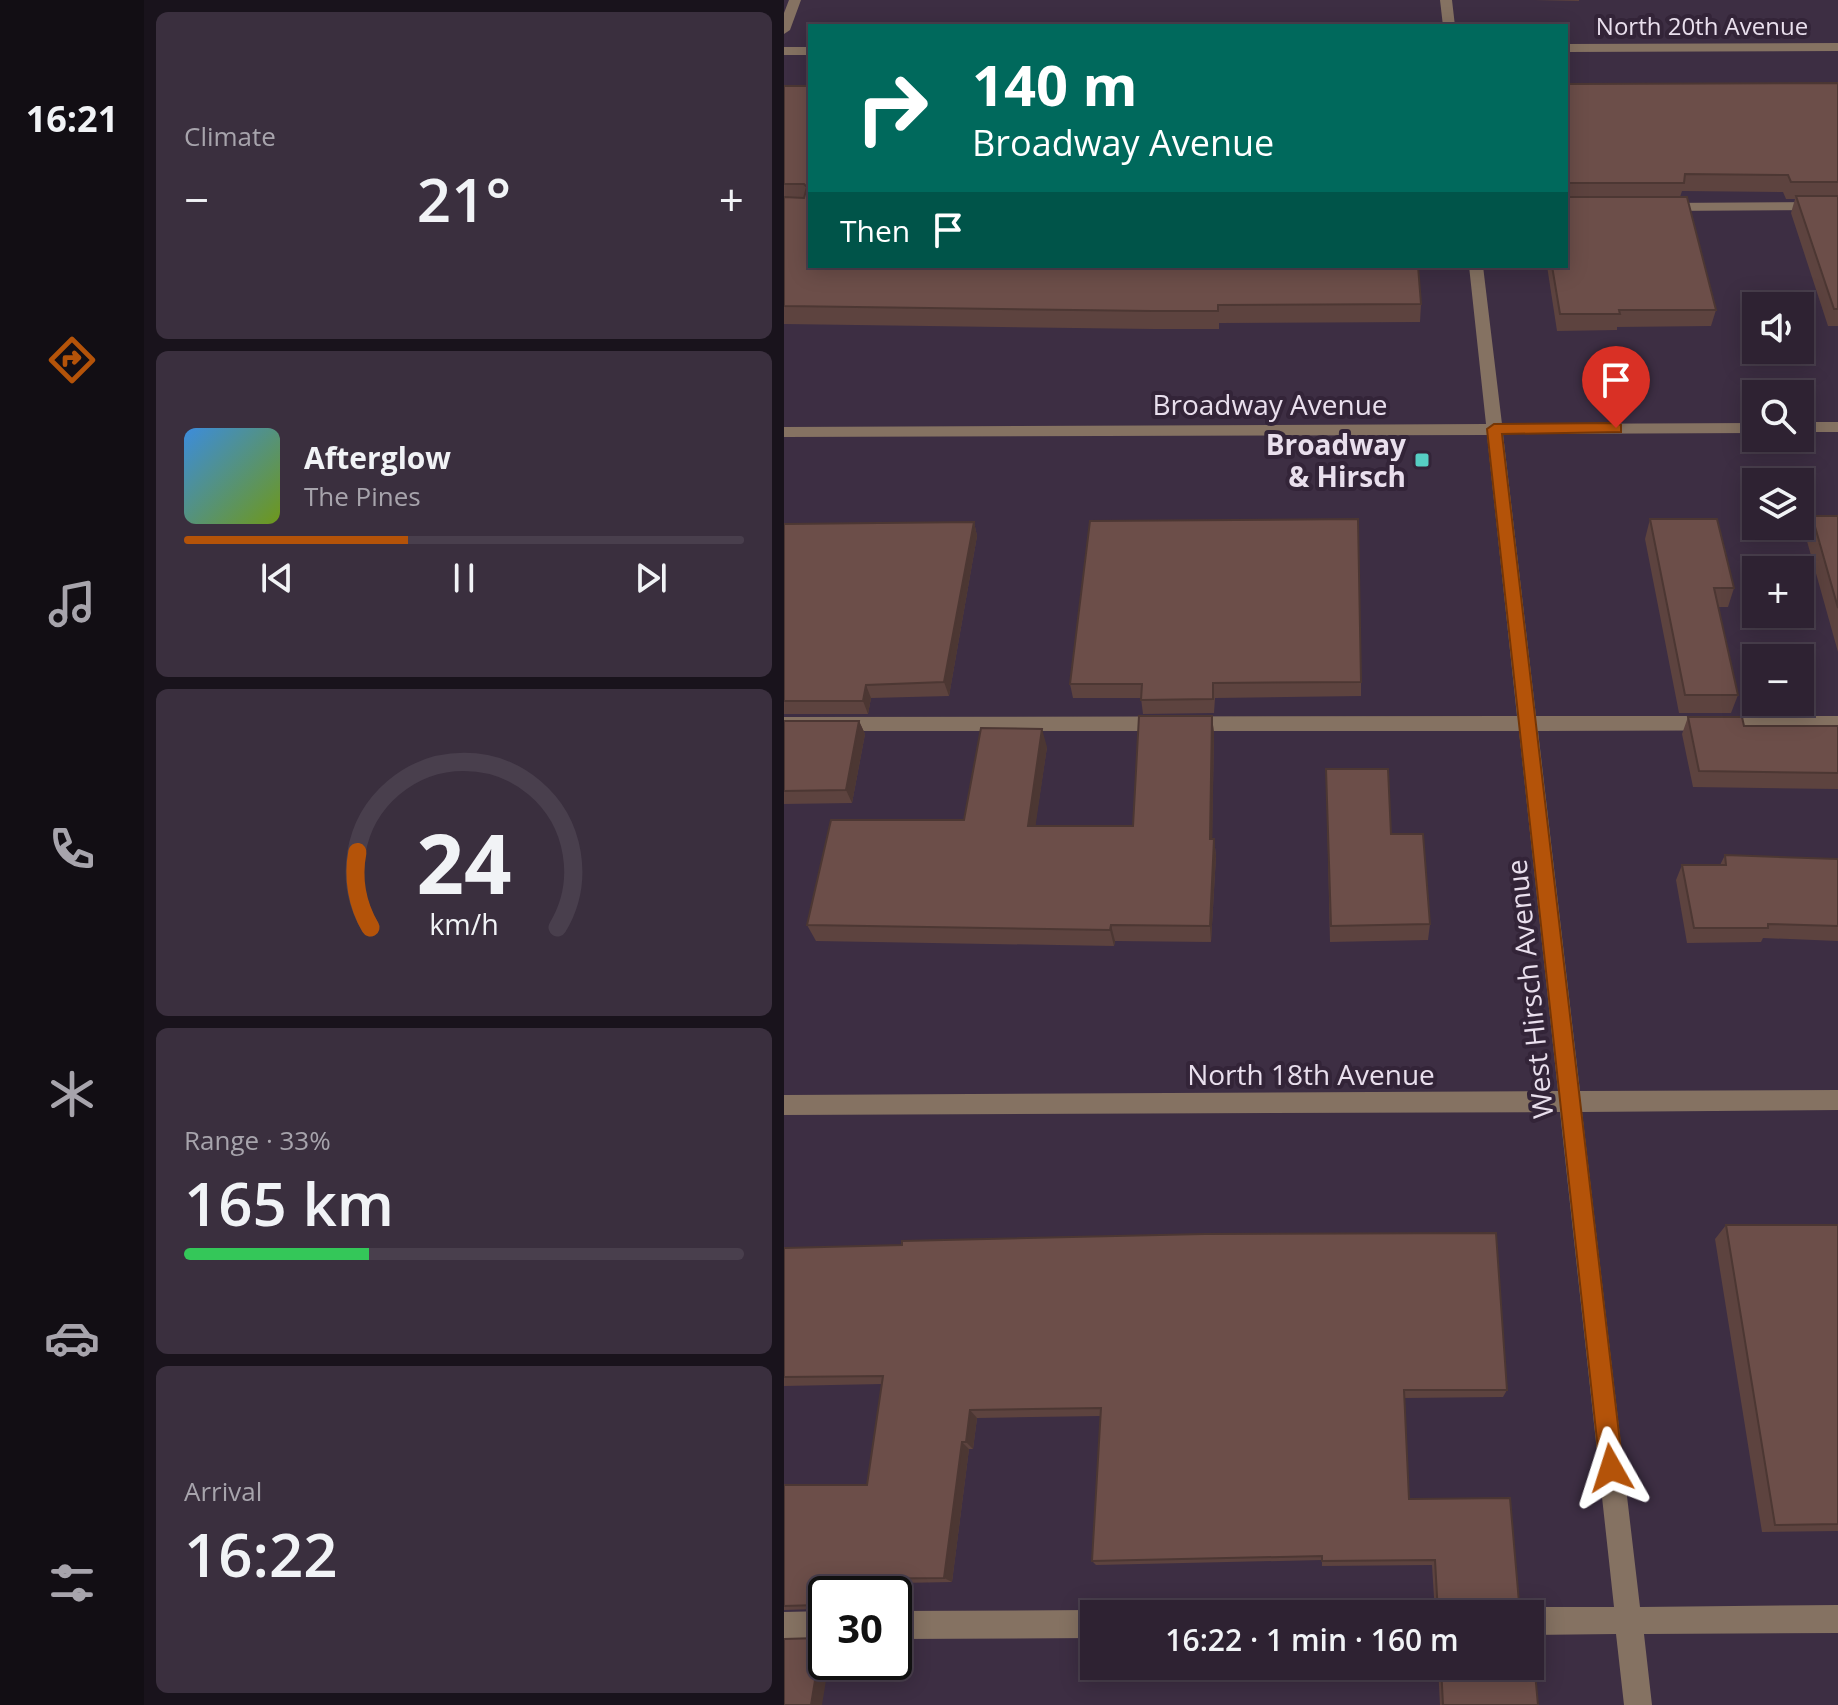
<!DOCTYPE html>
<html lang="en">
<head>
<meta charset="utf-8">
<style>
	:root { --surface:#2e2232; --page:#3a2f3e; --text:#f1f3f6; --muted:#a7a4ac; --line:#493f4d; --accent:#b45309 }
	body { margin:0; font-family:"Open Sans",sans-serif; background:var(--page); color:var(--text); height:100vh; display:flex; flex-direction:column; font-size:30px; white-space:nowrap }
	* { box-sizing:border-box; margin:0 }
	p { font-size:26px; color:var(--muted) }
	.icon { flex:none; width:44px; height:44px; fill:none; stroke:currentColor; stroke-width:2; stroke-linecap:round; stroke-linejoin:round }
	.map { position:relative; flex:1; overflow:hidden }
	.panel { display:flex; flex-direction:column; gap:12px; padding:12px; background:#19131c; width:640px }
	.panel>* { flex:none }
	.top-card { position:absolute; left:24px; top:24px; width:760px; height:244px; border-radius:0px; box-shadow:0 4px 20px #0003,0 0 0 2px var(--line); background:#00695c; color:#fff; overflow:hidden }
	.buttons { position:absolute; left:958px; top:292px; display:grid; gap:16px }
	.buttons a { display:grid; place-items:center; width:72px; height:72px; border-radius:0px; background:var(--surface); box-shadow:0 4px 20px #0003,0 0 0 2px var(--line); font-size:40px }
	.speed { position:absolute; left:24px; top:1576px; display:flex; gap:16px; font-size:40px; font-weight:700; text-align:center }
	.speed>* { display:grid; place-content:center; width:104px; height:104px; border-radius:50%; background:var(--surface); box-shadow:0 4px 20px #0003,0 0 0 2px var(--line); line-height:1 }
	.speed .limit { border:4px solid #111; border-radius:12px; background:#fff; color:#111 }
	.pin { position:absolute; display:grid; place-items:center; width:68px; height:68px; color:#fff; margin:-82px -34px; border-radius:50% 50% 50% 0; rotate:-45deg; box-shadow:0 0 8px #0007 }
	.pin .icon { rotate:45deg }
	.me { position:absolute; width:88px; margin:-44px; rotate:354deg; stroke-linejoin:round; filter:drop-shadow(0 0 6px #0008) }
	.turn { display:flex; align-items:center; gap:28px; height:168px; padding:0 32px; font-size:36px }
	.turn .icon { width:104px; height:104px; stroke-width:2.5 }
	.turn b { display:block; font-size:56px; line-height:68px }
	.then { display:flex; align-items:center; height:76px; padding:0 32px; background:#0003; gap:16px; font-size:30px }
	.big { font-size:60px; font-weight:600; line-height:1.1 }
	.panel .widget { flex:1; display:flex; flex-direction:column; justify-content:center; gap:12px; min-width:0; padding:0 28px; border-radius:12px; background:var(--page) }
	.panel .dial { align-items:center; gap:0 }
	.dial svg { height:208px; overflow:visible; fill:none; stroke:var(--line); stroke-width:7; stroke-linecap:round; text-anchor:middle }
	.dial text { fill:var(--text); stroke:none }
	.song { display:flex; align-items:center; gap:24px }
	.cover { width:96px; height:96px; border-radius:12px; background:linear-gradient(135deg,hsl(210 70% 55%),hsl(80 70% 35%)) }
	.played { height:8px; border-radius:4px; background:linear-gradient(90deg,var(--accent) 40%,var(--line) 40%) }
	.keys { display:flex; justify-content:space-around; direction:ltr }
	.heat { display:flex; justify-content:space-between; align-items:center; font-size:44px; direction:ltr }
	.charge { height:12px; border-radius:6px; background:linear-gradient(90deg,#34c759 33%,var(--line) 0) }
	.trip { position:absolute; left:296px; top:1600px; width:464px; height:80px; border-radius:0px; background:var(--surface); box-shadow:0 4px 20px #0003,0 0 0 2px var(--line); font-weight:600; line-height:80px; text-align:center }
	main { display:flex; flex:1; min-height:0 }
	.tabs { display:flex; flex-direction:column; width:144px; justify-content:space-around; align-items:center; background:#120e14; color:var(--muted) }
	.tabs .icon { width:56px; height:56px }
	.tabs .on { color:var(--accent) }
	.tabs b { font-size:36px; color:var(--text) }
	.map>svg:first-child { display:block }
	.lines { fill:none; stroke-linecap:round; stroke-linejoin:round }
	.minor { fill:#857262; fill-rule:evenodd }
	.wall { fill:#5d433f }
	.shaded-wall { fill:#4c3733 }
	.building { fill:#6c4e49; stroke:#4c3733; stroke-width:2 }
	.route { fill:#b45309; stroke:#753606; stroke-width:2 }
	.poi-dot { fill:#56cec3; stroke:#332438; stroke-width:3 }
	.labels { text-anchor:middle; dominant-baseline:central; stroke-width:8; stroke-linejoin:round; paint-order:stroke }
	.far-street-label { font-size:24px; fill:#e9dfed; stroke:#332438 }
	.street-label { font-size:28px; fill:#e9dfed; stroke:#332438 }
	.poi-label { font-size:28px; font-weight:bold; fill:#e9dfed; stroke:#332438; text-anchor:end }
</style>
</head>
<body>
<main>
<nav class="tabs">
<b>16:21</b>
<svg class="icon on" aria-label="directions" viewBox="0 0 24 24"><path d="M12 3l9 9-9 9-9-9zM9 14v-3h6M13 9l2 2-2 2"/></svg>
<svg class="icon" aria-label="music" viewBox="0 0 24 24"><path d="M9 18V5l10-2v13"/><circle cx="6" cy="18" r="3"/><circle cx="16" cy="16" r="3"/></svg>
<svg class="icon" aria-label="phone" viewBox="0 0 24 24"><path d="M5 4h4l2 5-3 2q2 4 5 5l2-3 5 2v4C11 20 4 13 5 4z"/></svg>
<svg class="icon" aria-label="climate" viewBox="0 0 24 24"><path d="M12 3v18M4 7l16 10M4 17L20 7"/></svg>
<svg class="icon" aria-label="car" viewBox="0 0 24 24"><path d="M5 17H2v-5l4-1 3-4h7l3 4 3 1v5h-3M9 17h6M6 11h13"/><circle cx="7" cy="17" r="2"/><circle cx="17" cy="17" r="2"/></svg>
<svg class="icon" aria-label="filters" viewBox="0 0 24 24"><path d="M4 7h16M4 17h16"/><circle cx="9" cy="7" r="2"/><circle cx="15" cy="17" r="2"/></svg>
</nav>
<section class="panel">
<div class="widget"><p>Climate</p>
<div class="heat"><a>−</a><b class="big">21°</b><a>+</a></div>
</div>
<div class="widget">
<div class="song"><i class="cover"></i><div><b>Afterglow</b><p>The Pines</p></div></div>
<div class="played"></div>
<div class="keys"><svg class="icon" aria-label="previous" viewBox="0 0 24 24"><path d="M18 5L8 12l10 7zM5 5v14"/></svg><svg class="icon" aria-label="pause" viewBox="0 0 24 24"><path d="M8 5v14M16 5v14"/></svg><svg class="icon" aria-label="next" viewBox="0 0 24 24"><path d="M6 5l10 7-10 7zM19 5v14"/></svg></div>
</div>
<div class="widget dial"><svg viewBox="0 0 100 80">
<path d="M14 69A42 42 0 1 1 86 69"/>
<path d="M14 69A42 42 0 0 1 9 40" stroke="#b45309"/>
<text x="50" y="56" font-size="32" font-weight="700">24</text>
<text x="50" y="72" font-size="11">km/h</text>
</svg></div>
<div class="widget"><p>Range · 33%</p><b class="big">165 km</b><div class="charge"></div></div>
<div class="widget"><p>Arrival</p><b class="big">16:22</b></div>
</section>
<div class="map">
<svg width="1054" height="1705" viewBox="0 0 1054 1705">
	<rect width="100%" height="100%" fill="#3d2e43"/>
	<g class="lines">
		<path class="minor" d="M 5,0 L 17,0 L 6,30 L 0,34 L 0,13 Z
			M 656,0 L 668,0 L 671,26 L 659,26 Z
			M 1054,43 L 1054,51 L 782,52 L 782,44 Z
			M 0,47 L 26,47 L 26,55 L 0,55 Z
			M 1054,202 L 1054,210 L 878,211 L 871,207 L 878,203 Z
			M 685,266 L 699,266 L 718,424 L 972,423 L 972,433 L 719,434 L 752,716 L 1054,716 L 1054,730 L 754,731 L 796,1091 L 1054,1090 L 1054,1110 L 798,1112 L 856,1607 L 1054,1605 L 1054,1633 L 860,1634 L 868,1705 L 840,1705 L 832,1634 L 746,1635 L 746,1614 L 735,1614 L 746,1607 L 830,1607 L 776,1112 L 0,1115 L 0,1095 L 774,1091 L 735,731 L 0,731 L 0,717 L 733,716 L 703,435 L 0,437 L 0,427 L 702,424 Z
			M 1016,422 L 1054,422 L 1054,432 L 1016,432 Z
			M 310,1610 L 319,1614 L 310,1614 L 310,1638 L 110,1639 L 110,1611 Z
			M 42,1611 L 42,1639 L 0,1640 L 0,1612 Z"/>
	</g>
	<path class="wall" d="M 750,0 L 795,0 L 795,1 Z
		M 1054,83 L 1054,326 L 1044,326 L 1007,213 L 1011,199 L 1002,199 L 999,192 L 898,191 L 896,197 L 932,310 L 927,326 L 833,327 L 833,330 L 773,331 L 763,266 L 782,266 L 782,84 Z
		M 0,86 L 637,304 L 636,322 L 435,323 L 435,329 L 369,329 L 0,324 Z
		M 1028,516 L 1054,516 L 1054,652 L 1021,534 Z
		M 866,519 L 950,588 L 944,607 L 934,607 L 954,695 L 947,713 L 895,713 L 861,539 Z
		M 190,522 L 193,536 L 165,696 L 87,698 L 84,714 L 0,714 L 0,524 Z
		M 577,682 L 577,696 L 431,698 L 430,713 L 359,714 L 357,698 L 289,698 L 286,684 Z
		M 428,716 L 430,734 L 428,839 L 430,839 L 432,856 L 427,942 L 331,941 L 330,946 L 32,941 L 23,925 L 180,820 L 263,747 L 251,826 L 349,826 Z
		M 904,717 L 960,726 L 1054,726 L 1054,789 L 909,787 L 898,734 Z
		M 0,721 L 75,721 L 81,734 L 68,803 L 0,804 Z
		M 542,769 L 607,834 L 646,924 L 644,940 L 546,942 Z
		M 941,855 L 1054,859 L 1054,941 L 979,938 L 977,942 L 903,943 L 892,880 L 898,865 L 936,865 Z
		M 942,1225 L 1054,1225 L 1054,1531 L 978,1532 L 931,1239 Z
		M 0,1248 L 723,1390 L 719,1397 L 620,1398 L 625,1499 L 736,1614 L 651,1614 L 648,1565 L 538,1566 L 538,1560 L 312,1565 L 308,1561 L 317,1416 L 193,1418 L 189,1449 L 185,1449 L 168,1582 L 64,1584 L 63,1588 L 57,1588 L 56,1594 L 42,1594 L 33,1638 L 33,1609 L 0,1610 L 0,1485 L 83,1485 L 98,1384 L 0,1386 Z
		M 654,1666 L 746,1666 L 754,1705 L 656,1705 Z"/>
	<path class="shaded-wall" d="M 190,522 L 193,536 L 165,696 L 160,682 Z
		M 82,685 L 87,698 L 84,714 L 79,701 Z
		M 428,716 L 430,734 L 428,856 L 426,839 Z
		M 75,721 L 81,734 L 68,803 L 62,790 Z
		M 258,729 L 263,747 L 249,843 L 244,826 Z
		M 430,839 L 432,856 L 427,942 L 426,926 Z
		M 327,925 L 331,941 L 330,946 L 326,930 Z
		M 186,1410 L 193,1418 L 189,1449 L 182,1442 Z
		M 178,1442 L 185,1449 L 168,1582 L 160,1578 Z
		M 54,1579 L 64,1584 L 63,1588 L 53,1584 Z
		M 47,1584 L 57,1588 L 56,1594 L 45,1594 Z
		M 42,1613 L 42,1662 L 45,1662 L 38,1705 L 27,1705 Z"/>
	<path class="building" d="M 1054,83 L 1054,182 L 1007,182 L 1004,175 L 901,174 L 900,183 L 785,183 L 782,186 L 782,84 Z
		M 0,86 L 26,86 L 26,266 L 634,266 L 637,304 L 434,305 L 434,311 L 367,311 L 0,306 L 0,197 L 20,198 L 23,187 L 20,184 L 0,184 Z
		M 782,187 L 785,197 L 903,197 L 932,310 L 835,310 L 836,314 L 776,314 L 768,266 L 782,266 Z
		M 1012,196 L 1054,196 L 1054,309 L 1050,309 Z
		M 1028,516 L 1054,516 L 1054,608 Z
		M 574,519 L 577,682 L 429,683 L 429,699 L 357,700 L 358,684 L 286,684 L 306,521 Z
		M 866,519 L 933,519 L 950,588 L 930,588 L 954,695 L 901,695 Z
		M 190,522 L 160,682 L 82,685 L 79,701 L 0,701 L 0,524 Z
		M 355,716 L 428,716 L 426,839 L 430,839 L 426,926 L 327,925 L 326,930 L 23,925 L 47,820 L 180,820 L 197,728 L 258,729 L 244,826 L 349,826 Z
		M 904,717 L 958,717 L 960,726 L 1054,726 L 1054,773 L 915,771 Z
		M 0,721 L 75,721 L 62,790 L 0,791 Z
		M 542,769 L 604,769 L 607,834 L 639,834 L 646,924 L 547,926 Z
		M 941,855 L 1054,859 L 1054,926 L 984,924 L 984,928 L 910,928 L 898,865 L 942,865 Z
		M 942,1225 L 1054,1225 L 1054,1524 L 991,1525 Z
		M 712,1233 L 723,1390 L 620,1390 L 625,1499 L 726,1498 L 736,1614 L 654,1614 L 651,1560 L 538,1561 L 538,1556 L 308,1561 L 317,1408 L 186,1410 L 182,1442 L 178,1442 L 160,1578 L 54,1579 L 53,1584 L 47,1584 L 45,1594 L 42,1594 L 42,1613 L 27,1705 L 0,1705 L 0,1639 L 33,1638 L 33,1605 L 0,1606 L 0,1485 L 83,1485 L 99,1376 L 0,1377 L 0,1248 L 118,1245 L 118,1241 L 420,1234 Z
		M 746,1640 L 748,1640 L 754,1705 L 659,1705 L 657,1666 L 746,1666 Z"/>
	<path class="route" d="M 832,423 L 837,425 L 837,432 L 718,434 L 839,1468 L 836,1477 L 827,1480 L 819,1477 L 816,1468 L 703,429 L 710,424 Z"/>
	<rect class="poi-dot" x="630" y="452" width="16" height="16" rx="4"/>
	<g class="labels">
		<g class="far-street-label">
			<text x="918" y="25">North 20th Avenue</text>
		</g>
		<g class="street-label">
			<text x="486" y="404">Broadway Avenue</text>
			<text transform="translate(745 989) rotate(-96)">West Hirsch Avenue</text>
			<text x="527" y="1074">North 18th Avenue</text>
		</g>
		<g class="poi-label">
			<text x="622" y="444">Broadway<tspan x="622" dy="32">&amp; Hirsch</tspan></text>
		</g>
	</g>
</svg>
<div class="buttons">
<a><svg class="icon" aria-label="sound" viewBox="0 0 24 24"><path d="M4 9h4l5-4v14l-5-4H4zM17 9q2 3 0 6"/></svg></a>
<a><svg class="icon" aria-label="search" viewBox="0 0 24 24"><circle cx="10" cy="10" r="6"/><path d="M15 15l6 6"/></svg></a>
<a><svg class="icon" aria-label="layers" viewBox="0 0 24 24"><path d="M12 4l9 5-9 5-9-5zM3 14l9 5 9-5"/></svg></a>
<a>+</a>
<a>−</a>
</div>
<div class="speed"><div class="limit">30</div></div>
<div class="pin" style="left:832px;top:428px;background:#d93025"><svg class="icon" aria-label="arrive" viewBox="0 0 24 24"><path d="M6 21V4h12l-3 4 3 4H6"/></svg></div>
<svg class="me" style="left:827px;top:1468px" viewBox="-20 -20 40 40"><path d="M0-17L14 15 0 8-14 15z" fill="#b45309" stroke="#fff" stroke-width="4"/></svg>
<div class="trip">16:22 · 1 min · 160 m</div>
<div class="top-card">
<div class="turn"><svg class="icon" aria-label="right" viewBox="0 0 24 24"><path d="M7 20v-9h11M14 6l5 5-5 5"/></svg><div><b>140 m</b>Broadway Avenue</div></div>
<div class="then">Then<svg class="icon" aria-label="arrive" viewBox="0 0 24 24"><path d="M6 21V4h12l-3 4 3 4H6"/></svg></div>
</div>
</div>
</main>
</body>
</html>
